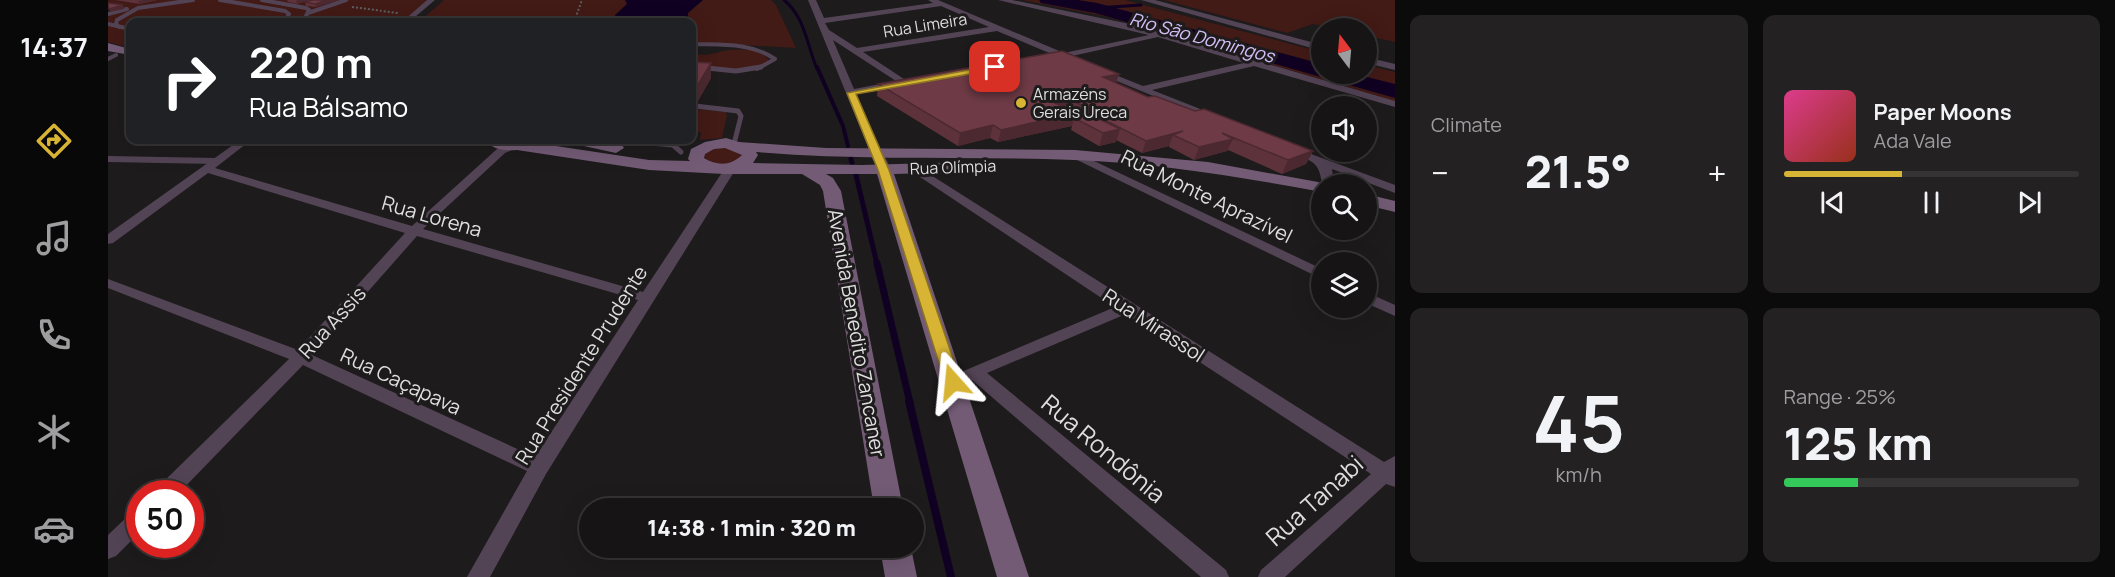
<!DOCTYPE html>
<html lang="en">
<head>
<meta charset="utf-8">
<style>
	:root { --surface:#161415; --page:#232122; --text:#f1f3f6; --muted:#9e9ea0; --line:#353334; --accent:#d8b434 }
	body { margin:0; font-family:Manrope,sans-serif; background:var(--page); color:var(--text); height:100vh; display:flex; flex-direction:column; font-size:22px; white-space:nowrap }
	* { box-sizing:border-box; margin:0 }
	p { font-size:20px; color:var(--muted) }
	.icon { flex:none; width:33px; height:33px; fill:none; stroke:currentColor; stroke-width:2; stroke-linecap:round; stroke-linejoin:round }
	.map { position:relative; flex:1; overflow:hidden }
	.sheet { display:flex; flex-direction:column; gap:15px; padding:15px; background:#0c0b0c; width:720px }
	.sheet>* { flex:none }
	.hud { position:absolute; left:18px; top:18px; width:570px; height:126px; border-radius:12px; box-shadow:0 6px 24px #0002,0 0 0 2px var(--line); background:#202124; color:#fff; overflow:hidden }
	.needle { width:39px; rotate:344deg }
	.tools { position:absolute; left:1203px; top:18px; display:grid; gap:12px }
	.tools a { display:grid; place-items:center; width:66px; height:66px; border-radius:50%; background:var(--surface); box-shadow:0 6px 24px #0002,0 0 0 2px var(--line); font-size:30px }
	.speed { position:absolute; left:18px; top:480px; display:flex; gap:12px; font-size:30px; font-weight:700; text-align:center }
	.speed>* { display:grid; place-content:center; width:78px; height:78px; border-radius:50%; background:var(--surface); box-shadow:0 6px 24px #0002,0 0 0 2px var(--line); line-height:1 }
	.speed .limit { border:9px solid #d22; background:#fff; color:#111 }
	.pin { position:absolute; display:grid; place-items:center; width:51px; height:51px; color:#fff; margin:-26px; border-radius:12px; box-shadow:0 3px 9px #0006 }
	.me { position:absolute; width:66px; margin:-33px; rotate:342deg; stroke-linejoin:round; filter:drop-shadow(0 0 4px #0008) }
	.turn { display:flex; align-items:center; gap:21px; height:126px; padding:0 24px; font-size:27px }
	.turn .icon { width:78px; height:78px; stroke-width:2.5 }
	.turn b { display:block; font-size:42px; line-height:51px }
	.big { font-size:45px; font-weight:800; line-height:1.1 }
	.sheet .tile { flex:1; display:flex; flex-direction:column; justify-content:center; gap:9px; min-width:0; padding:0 21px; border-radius:12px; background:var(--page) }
	.sheet .dial { align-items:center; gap:0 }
	.dial b { font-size:78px; line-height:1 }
	.song { display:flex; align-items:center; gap:18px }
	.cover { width:72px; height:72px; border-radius:9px; background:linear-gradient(135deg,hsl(330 70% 55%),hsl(10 70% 35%)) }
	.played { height:6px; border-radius:3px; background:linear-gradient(90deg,var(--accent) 40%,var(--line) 40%) }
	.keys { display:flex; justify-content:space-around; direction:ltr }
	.heat { display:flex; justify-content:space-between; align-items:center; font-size:33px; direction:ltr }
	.charge { height:9px; border-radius:4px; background:linear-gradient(90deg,#34c759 25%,var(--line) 0) }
	.sheet .tiles { flex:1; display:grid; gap:15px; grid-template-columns:repeat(2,1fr) }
	.trip { position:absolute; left:471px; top:498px; width:345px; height:60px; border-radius:30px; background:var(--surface); box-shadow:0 6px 24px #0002,0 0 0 2px var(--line); font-weight:800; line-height:60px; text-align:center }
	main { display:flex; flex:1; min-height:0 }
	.tab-bar { display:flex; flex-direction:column; width:108px; justify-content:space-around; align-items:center; background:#090808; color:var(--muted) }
	.tab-bar .icon { width:42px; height:42px }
	.tab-bar .selected { color:var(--accent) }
	.tab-bar b { font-size:27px; color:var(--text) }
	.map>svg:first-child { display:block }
	.green { fill:#421a16 }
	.water { fill:#100122 }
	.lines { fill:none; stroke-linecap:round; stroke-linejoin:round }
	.stream-far4 { stroke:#100122; stroke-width:3 }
	.stream-far3 { stroke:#100122; stroke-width:4 }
	.stream-far2 { stroke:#100122; stroke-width:5 }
	.stream-far1 { stroke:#100122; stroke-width:7 }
	.stream { stroke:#100122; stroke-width:8 }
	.river { fill:#100122; fill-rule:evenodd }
	.path { stroke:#5f5e5e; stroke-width:2; stroke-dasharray:2 2; stroke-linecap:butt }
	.service-far2 { stroke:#534455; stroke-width:4 }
	.service-far1 { stroke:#534455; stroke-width:5 }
	.service { stroke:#534455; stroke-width:6 }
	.minor { fill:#534455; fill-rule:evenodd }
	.tertiary { fill:#534455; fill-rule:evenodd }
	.secondary { fill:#735b75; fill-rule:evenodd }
	.wall { fill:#5e323b }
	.shaded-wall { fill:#4c2930 }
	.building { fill:#6d3a45; stroke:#4c2930; stroke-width:1.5 }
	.route { fill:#d8b434; stroke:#8c7522; stroke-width:1.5 }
	.poi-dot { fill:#d8b434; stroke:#1d1b1c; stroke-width:2 }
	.labels { text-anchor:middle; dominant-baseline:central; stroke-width:6; stroke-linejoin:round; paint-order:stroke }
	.far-street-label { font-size:16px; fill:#dfdede; stroke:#1d1b1c }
	.far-poi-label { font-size:16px; fill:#dfdede; stroke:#1d1b1c; text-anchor:start }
	.far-water-label { font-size:18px; font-style:italic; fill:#d4bef8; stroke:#1d1b1c }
	.street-label { font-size:20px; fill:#dfdede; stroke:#1d1b1c }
	.near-street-label { font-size:24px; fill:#dfdede; stroke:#1d1b1c }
</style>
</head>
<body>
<main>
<nav class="tab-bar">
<b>14:37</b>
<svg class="icon selected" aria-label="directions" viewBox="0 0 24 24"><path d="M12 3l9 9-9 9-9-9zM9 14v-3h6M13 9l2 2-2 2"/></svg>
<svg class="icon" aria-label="music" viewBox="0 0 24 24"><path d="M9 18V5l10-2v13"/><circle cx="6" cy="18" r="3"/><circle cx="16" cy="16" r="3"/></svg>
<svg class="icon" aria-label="phone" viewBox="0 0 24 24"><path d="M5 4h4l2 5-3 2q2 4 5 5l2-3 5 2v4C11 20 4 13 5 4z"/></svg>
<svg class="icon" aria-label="climate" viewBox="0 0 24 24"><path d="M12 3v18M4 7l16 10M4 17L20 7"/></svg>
<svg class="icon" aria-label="car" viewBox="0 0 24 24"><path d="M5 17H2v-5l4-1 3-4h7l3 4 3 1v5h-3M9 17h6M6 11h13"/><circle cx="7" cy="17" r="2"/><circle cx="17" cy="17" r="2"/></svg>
</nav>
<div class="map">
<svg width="1287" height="577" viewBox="0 0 1287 577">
	<rect width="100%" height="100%" fill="#1d1b1c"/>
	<path class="green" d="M 0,0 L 318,0 L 312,10 L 294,22 L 22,22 L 22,48 L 0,42 L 0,12 L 2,12 Z
		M 336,0 L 517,0 L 519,4 L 513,22 L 515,22 L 311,22 Z
		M 595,0 L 663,0 L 668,5 L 688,48 L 584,42 L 584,22 L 575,22 L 580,21 L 579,13 Z
		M 914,0 L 1017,0 L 1213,52 L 1214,74 L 1258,74 L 1259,65 L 1287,72 L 1287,101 L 1001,17 Z
		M 1056,0 L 1287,0 L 1287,42 L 1259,36 L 1258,28 L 1225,28 L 1205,24 L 1179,33 Z
		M 620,50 C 633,49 652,48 661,60 C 647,75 603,66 584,65 L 584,54 L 598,55 Z
		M 584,109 L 618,112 L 619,116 L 614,138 L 592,140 L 593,133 L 584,128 Z
		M 611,146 L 631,150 L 635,156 C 625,166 606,167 596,157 L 596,154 Z"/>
	<path class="water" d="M 517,0 L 595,0 L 580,13 L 580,21 L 575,22 L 515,22 L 508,19 L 507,15 L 519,4 Z"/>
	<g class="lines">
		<path class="stream-far4" d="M 676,0 C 697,17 699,45 709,69
			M 989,8 L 1033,5"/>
		<path class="stream-far3" d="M 709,67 L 735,126 L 740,146"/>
		<path class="stream-far2" d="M 743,159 L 744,163
			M 748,175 L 769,264"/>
		<path class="stream-far1" d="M 769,263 L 802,403"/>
		<path class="stream" d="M 801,401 L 843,577"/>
		<path class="river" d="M 931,0 L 970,0 L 989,3 L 1214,64 L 1214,74 L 1247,74 L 1287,84 L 1287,98 L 987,13 L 933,3 Z"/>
		<path class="path" d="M 244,7 L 290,13
			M 466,22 L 474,0"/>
		<path class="service-far2" d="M 112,0 L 177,11 L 181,14 L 177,22
			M 154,0 L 198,8 L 201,10 L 195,22
			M 200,13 L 238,0
			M 0,14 L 19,9
			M 0,24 L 22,29
			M 11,27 L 8,24 L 9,20 L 30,8 L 85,0
			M 584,44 C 613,45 642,42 667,59 L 649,69
			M 0,59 L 8,55
			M 584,67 L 604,69"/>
		<path class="service-far1" d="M 589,67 L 628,71 L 653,67
			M 587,106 L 630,111 L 633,116 L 626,144
			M 509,140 L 565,145 L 573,152"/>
		<path class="service" d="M 0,159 L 109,161"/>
		<path class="minor" d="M 319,0 L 327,0 L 301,22 L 294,22 Z
			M 700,0 L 708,0 L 716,18 L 825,3 L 820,0 L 830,0 L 956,53 L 1041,35 L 890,0 L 904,0 L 1027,25 L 1287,101 L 1287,107 L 1146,66 L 1044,90 L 1110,116 L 1111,118 L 1106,121 L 987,72 L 995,70 L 1035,86 L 1136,63 L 1050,37 L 964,56 L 969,60 L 965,63 L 889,31 L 755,52 L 802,83 L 797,86 L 748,94 L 775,154 L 769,157 L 763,154 ZM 833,6 L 881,27 L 749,48 L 721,30 L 717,23 ZM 725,40 L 788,81 L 746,89 Z
			M 132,140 L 143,140 L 107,168 L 304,226 L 389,149 L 400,144 L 408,144 L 408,148 L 397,153 L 315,229 L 535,292 L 619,165 L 623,164 L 629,167 L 438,474 L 382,577 L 359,577 L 419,471 L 195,365 L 70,494 L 46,494 L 49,488 L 181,359 L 0,288 L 0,279 L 190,350 L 297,233 L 100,173 L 5,243 L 0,244 L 0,234 ZM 309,236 L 530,300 L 427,457 L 204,355 Z
			M 1184,147 L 1287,185 L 1287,193 L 1224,169 L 1226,184 L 1214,184 C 1211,159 1202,161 1180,152 L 1180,148 Z
			M 967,152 L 1214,269 L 1214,279 L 963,157 L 963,153 Z
			M 807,165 L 1276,462 L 1287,456 L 1287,487 L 1278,484 L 1177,577 L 1150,577 L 1153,570 L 1263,474 L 1018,314 L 879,373 L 1118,570 L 1121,577 L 1093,577 L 864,380 L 845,388 L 839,386 L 836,382 L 839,378 L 1007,307 L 803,171 L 801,169 Z
			M 1258,292 L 1287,305 L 1287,316 L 1258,303 Z
			M 32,509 L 32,532 L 8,556 L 0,559 L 0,535 L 24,512 Z"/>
		<path class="tertiary" d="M 1033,0 L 1047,0 L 1214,45 L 1214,51 Z
			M 1258,57 L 1287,64 L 1287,70 L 1258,63 Z
			M 769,150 L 774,151 L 783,169 L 781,172 L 771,172 L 762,154 Z"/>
		<path class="secondary" d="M 0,43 L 22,49 L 22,55 L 0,51 Z
			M 618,138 L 631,142 L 718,148 L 967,150 L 1100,162 L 1221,184 L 1214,184 L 1214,192 C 1132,177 1049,163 966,160 C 860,156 754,161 648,152 L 650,155 L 645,163 L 754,165 L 862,162 L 870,167 L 862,172 L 786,174 L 921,577 L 889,577 L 769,174 L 718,174 L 725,178 L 733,191 L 795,508 L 766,508 L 715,191 L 712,185 L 694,174 L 616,174 L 541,170 L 409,150 C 397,151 385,150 377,140 L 427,140 L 428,143 L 541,160 L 582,161 L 580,159 L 583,149 L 597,142 ZM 617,148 L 634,155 C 623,166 609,166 596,158 L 597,154 L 606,149 Z
			M 459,140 L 488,140 L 514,145 L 516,148 L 508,153 L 462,143 Z
			M 1258,194 L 1287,201 L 1287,212 L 1258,205 Z
			M 772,548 L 803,548 L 809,577 L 777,577 Z"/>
	</g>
	<path class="wall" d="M 7,0 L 49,0 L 32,4 Z
		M 179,0 L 202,0 L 189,4 L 180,2 Z
		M 231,0 L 208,7 L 198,6 L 197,2 Z
		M 584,62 L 603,63 L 603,78 L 586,108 L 584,108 Z
		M 1011,74 L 1008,83 L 1040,97 L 1205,151 L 1198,164 L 1174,174 L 1120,150 L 1119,151 L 1086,160 L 1061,147 L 1061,146 L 1034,153 L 1008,140 L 1008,142 L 991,146 L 963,130 L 966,118 L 970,117 L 967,115 L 964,126 L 890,142 L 882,138 L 850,146 L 769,96 L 770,84 Z"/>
	<path class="shaded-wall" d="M 35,0 L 49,0 L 32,4 L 30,1 Z
		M 190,0 L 202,0 L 189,4 L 188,1 Z
		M 219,0 L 231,0 L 208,7 L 207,4 Z
		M 15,5 L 16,9 L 2,12 L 1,9 Z
		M 603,63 L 603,78 L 586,108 L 585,93 Z
		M 1011,74 L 1007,86 L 995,77 Z
		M 961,99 L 957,111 L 945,102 Z
		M 968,113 L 964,126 L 890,142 L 893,130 Z
		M 885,125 L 882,138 L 850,146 L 852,133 Z
		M 1012,129 L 1008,142 L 991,146 L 995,133 Z
		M 1075,131 L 1065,135 L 1061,146 L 1034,153 L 1038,141 Z
		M 1125,139 L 1119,151 L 1086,160 L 1091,147 Z
		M 1205,151 L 1198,164 L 1174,174 L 1180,160 Z"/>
	<path class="building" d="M 205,0 L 219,0 L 207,4 L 197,2 Z
		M 0,3 L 15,5 L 1,9 Z
		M 954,51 L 1011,74 L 995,77 L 1040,97 L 1047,96 L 1087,111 L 1096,109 L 1205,151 L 1180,160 L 1114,133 L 1125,139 L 1091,147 L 1065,135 L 1075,131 L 1038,141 L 979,111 L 984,110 L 961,99 L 945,102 L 968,113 L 893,130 L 885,125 L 852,133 L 770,84 Z
		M 584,62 L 603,63 L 585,93 L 584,93 Z
		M 981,114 L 1012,129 L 995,133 L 966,118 Z"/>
	<path class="route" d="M 887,65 L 890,66 L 890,69 L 748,94 L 781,170 L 853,382 L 851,386 L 839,386 L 837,382 L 770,170 L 739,93 Z"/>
	<circle class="poi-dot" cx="913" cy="103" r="6"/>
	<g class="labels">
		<g class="far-street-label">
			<text transform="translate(817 25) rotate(-9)">Rua Limeira</text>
			<text transform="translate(845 167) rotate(-2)">Rua Olímpia</text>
		</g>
		<g class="far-poi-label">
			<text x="925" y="94">Armazéns<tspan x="925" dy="18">Gerais Ureca</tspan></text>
		</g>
		<g class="far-water-label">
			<text transform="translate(1094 37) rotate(15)">Rio São Domingos</text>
		</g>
		<g class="street-label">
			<text transform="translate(1099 196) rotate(26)">Rua Monte Aprazível</text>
			<text transform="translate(324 216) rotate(16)">Rua Lorena</text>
			<text transform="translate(224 322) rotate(-48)">Rua Assis</text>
			<text transform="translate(1046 325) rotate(33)">Rua Mirassol</text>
			<text transform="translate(749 333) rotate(80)">Avenida Benedito Zancaner</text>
			<text transform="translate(473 365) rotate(-58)">Rua Presidente Prudente</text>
			<text transform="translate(293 381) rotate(25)">Rua Caçapava</text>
		</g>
		<g class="near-street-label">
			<text transform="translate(996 448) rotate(40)">Rua Rondônia</text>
			<text transform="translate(1206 500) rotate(-42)">Rua Tanabi</text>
		</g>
	</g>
</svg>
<div class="tools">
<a><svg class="needle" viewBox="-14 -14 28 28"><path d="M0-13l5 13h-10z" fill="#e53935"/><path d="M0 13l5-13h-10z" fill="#9e9ea0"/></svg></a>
<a><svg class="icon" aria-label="sound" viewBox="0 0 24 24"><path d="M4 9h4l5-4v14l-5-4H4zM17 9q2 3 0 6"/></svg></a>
<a><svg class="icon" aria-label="search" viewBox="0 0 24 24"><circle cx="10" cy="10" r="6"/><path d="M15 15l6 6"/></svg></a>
<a><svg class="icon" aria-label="layers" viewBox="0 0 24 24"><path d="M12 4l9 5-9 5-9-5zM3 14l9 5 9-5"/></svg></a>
</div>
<div class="speed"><div class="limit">50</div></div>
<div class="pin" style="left:887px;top:67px;background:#d93025"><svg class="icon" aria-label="arrive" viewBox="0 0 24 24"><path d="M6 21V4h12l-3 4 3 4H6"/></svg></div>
<svg class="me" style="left:845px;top:382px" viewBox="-20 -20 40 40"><path d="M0-17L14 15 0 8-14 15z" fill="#d8b434" stroke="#fff" stroke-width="4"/></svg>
<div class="trip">14:38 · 1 min · 320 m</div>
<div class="hud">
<div class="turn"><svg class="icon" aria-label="right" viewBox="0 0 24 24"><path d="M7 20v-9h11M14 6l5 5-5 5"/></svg><div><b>220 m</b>Rua Bálsamo</div></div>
</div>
</div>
<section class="sheet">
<div class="tiles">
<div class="tile"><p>Climate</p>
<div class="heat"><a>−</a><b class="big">21.5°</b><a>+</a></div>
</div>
<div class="tile">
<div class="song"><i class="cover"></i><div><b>Paper Moons</b><p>Ada Vale</p></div></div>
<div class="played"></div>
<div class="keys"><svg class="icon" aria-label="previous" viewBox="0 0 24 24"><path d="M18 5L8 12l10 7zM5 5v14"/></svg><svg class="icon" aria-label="pause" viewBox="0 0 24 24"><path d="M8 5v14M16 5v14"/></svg><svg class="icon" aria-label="next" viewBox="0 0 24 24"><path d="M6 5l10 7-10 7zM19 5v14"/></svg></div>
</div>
<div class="tile dial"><b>45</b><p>km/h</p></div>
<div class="tile"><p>Range · 25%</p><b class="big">125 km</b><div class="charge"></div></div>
</div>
</section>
</main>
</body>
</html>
